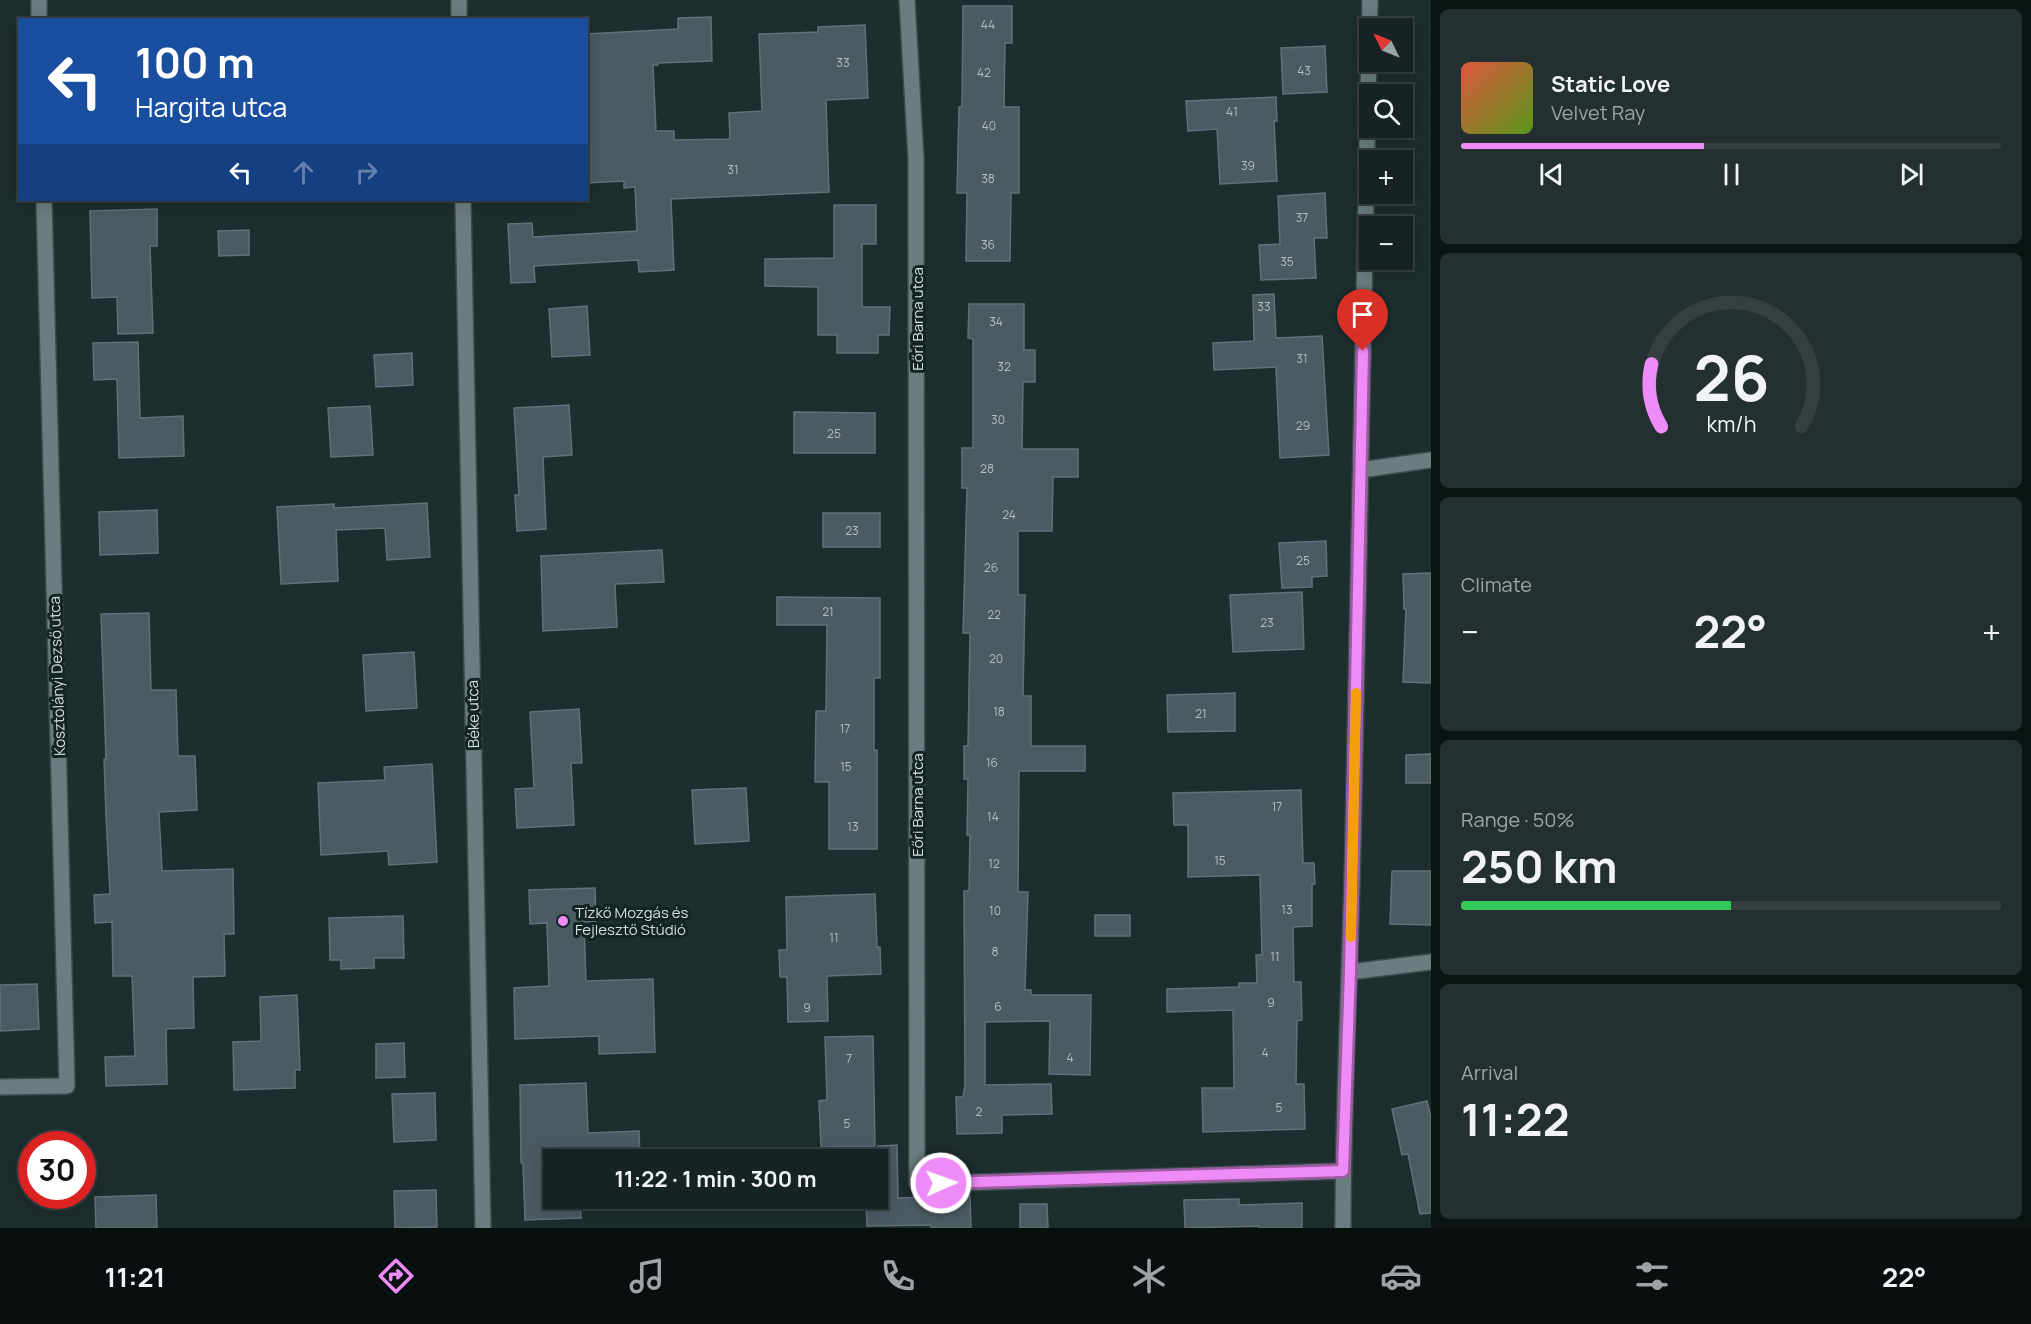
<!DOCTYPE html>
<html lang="en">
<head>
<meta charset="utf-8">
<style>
	:root { --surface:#162223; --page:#232f30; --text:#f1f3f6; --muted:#9ea4a6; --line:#353f41; --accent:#ef8bf7 }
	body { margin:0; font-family:Manrope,sans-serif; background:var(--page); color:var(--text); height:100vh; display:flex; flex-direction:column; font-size:22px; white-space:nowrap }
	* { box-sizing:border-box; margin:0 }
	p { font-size:20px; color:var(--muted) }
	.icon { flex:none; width:33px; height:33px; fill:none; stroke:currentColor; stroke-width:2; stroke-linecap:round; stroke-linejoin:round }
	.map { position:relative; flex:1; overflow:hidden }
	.side { display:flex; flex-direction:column; gap:9px; padding:9px; background:#0c1313; width:600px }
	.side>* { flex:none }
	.hud { position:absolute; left:18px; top:18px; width:570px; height:183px; border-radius:0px; box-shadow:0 3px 15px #0003,0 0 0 2px var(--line); background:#1a4fa0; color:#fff; overflow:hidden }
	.needle { width:39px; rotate:313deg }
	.buttons { position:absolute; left:1359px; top:18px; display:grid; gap:12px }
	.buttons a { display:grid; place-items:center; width:54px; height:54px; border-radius:0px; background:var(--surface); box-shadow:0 3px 15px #0003,0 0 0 2px var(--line); font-size:30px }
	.speed { position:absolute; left:18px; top:1131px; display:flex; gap:12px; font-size:30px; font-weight:700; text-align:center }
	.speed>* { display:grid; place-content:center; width:78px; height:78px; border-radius:50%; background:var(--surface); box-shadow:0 3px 15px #0003,0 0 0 2px var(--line); line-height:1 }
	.speed .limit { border:9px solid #d22; background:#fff; color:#111 }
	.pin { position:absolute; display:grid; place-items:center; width:51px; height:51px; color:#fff; margin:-62px -26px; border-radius:50% 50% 50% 0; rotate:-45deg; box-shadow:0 0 6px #0007 }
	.pin .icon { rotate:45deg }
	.me { position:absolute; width:66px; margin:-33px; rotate:88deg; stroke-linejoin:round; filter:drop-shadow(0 0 4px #0008) }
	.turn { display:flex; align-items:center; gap:21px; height:126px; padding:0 18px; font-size:27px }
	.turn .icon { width:78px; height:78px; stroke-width:2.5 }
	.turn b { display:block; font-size:42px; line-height:51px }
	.lanes { display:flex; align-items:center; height:57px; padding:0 18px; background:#0003; justify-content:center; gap:30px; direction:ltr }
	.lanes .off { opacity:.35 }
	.big { font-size:45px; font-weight:700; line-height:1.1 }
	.side .card { flex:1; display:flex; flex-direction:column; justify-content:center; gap:9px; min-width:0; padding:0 21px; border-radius:9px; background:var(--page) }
	.side .dial { align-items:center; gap:0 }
	.dial svg { height:156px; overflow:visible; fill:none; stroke:var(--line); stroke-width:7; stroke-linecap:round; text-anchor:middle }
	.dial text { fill:var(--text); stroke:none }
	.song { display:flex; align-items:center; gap:18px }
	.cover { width:72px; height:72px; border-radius:9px; background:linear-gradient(135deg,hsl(10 70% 55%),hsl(90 70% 35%)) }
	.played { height:6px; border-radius:3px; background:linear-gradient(90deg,var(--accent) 45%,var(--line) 45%) }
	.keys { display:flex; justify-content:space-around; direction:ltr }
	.heat { display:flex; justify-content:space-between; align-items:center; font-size:33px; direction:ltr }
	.charge { height:9px; border-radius:4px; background:linear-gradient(90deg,#34c759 50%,var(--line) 0) }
	.trip { position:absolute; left:543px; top:1149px; width:345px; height:60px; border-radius:0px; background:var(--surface); box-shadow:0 3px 15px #0003,0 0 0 2px var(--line); font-weight:700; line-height:60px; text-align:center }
	.dock { display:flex; height:96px; justify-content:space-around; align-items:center; background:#090e0e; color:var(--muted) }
	.dock .icon { width:42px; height:42px }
	.dock .on { color:var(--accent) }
	.dock b { font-size:27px; color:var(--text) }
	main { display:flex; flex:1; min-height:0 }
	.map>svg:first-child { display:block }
	.building { fill:#4b5b62; stroke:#617178; stroke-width:1.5 }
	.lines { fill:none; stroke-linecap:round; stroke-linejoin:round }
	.minor-casing { stroke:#3c4a4b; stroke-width:18 }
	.minor { stroke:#6b7e7f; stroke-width:15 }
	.route-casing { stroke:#9b5aa1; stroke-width:15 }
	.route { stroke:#ef8bf7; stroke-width:10 }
	.slow { stroke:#f59e0b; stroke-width:10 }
	.poi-dot { fill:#ef8bf7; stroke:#132425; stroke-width:2 }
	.labels { text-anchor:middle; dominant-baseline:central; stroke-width:6; stroke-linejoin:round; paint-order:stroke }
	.number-label { font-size:12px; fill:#b2bec0 }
	.street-label { font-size:15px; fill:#d5dfe0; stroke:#132425 }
	.poi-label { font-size:15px; fill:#d5dfe0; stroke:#132425; text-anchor:start }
</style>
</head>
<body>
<main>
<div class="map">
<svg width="1431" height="1228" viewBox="0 0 1431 1228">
	<rect width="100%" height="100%" fill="#1d2e2f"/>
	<path class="building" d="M 963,6 L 1012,6 L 1012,43 L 1005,43 L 1004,107 L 1019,107 L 1019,193 L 1011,193 L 1010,261 L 966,261 L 967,193 L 957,193 L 959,107 L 962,107 Z
		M 711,17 L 712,61 L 658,63 L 658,65 L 653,65 L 656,131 L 674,131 L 674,140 L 730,139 L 729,113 L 762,111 L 759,34 L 818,32 L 818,27 L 865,25 L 868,98 L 826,100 L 829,192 L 671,199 L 674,270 L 639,272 L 638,260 L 534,266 L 535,282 L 511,283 L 508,224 L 532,223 L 533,237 L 637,231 L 635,187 L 624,188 L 624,181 L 586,183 L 586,34 L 678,29 L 678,18 Z
		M 1325,46 L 1327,92 L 1283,94 L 1281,48 Z
		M 1276,97 L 1277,121 L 1274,121 L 1277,181 L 1220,184 L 1217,129 L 1188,131 L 1186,101 Z
		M 1325,193 L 1327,238 L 1314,238 L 1316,278 L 1261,280 L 1259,245 L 1280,244 L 1278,196 Z
		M 834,205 L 876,205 L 876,244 L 862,244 L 862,307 L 890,307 L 889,335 L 878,335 L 878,353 L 837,353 L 837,335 L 818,335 L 818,287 L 765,286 L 765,259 L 834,258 Z
		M 157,209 L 157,246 L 150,246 L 153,333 L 118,334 L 117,297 L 92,298 L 90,211 Z
		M 249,230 L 249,255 L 219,256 L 218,231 Z
		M 1274,294 L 1276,338 L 1322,336 L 1329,455 L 1280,458 L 1276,367 L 1214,370 L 1213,343 L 1254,341 L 1253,295 Z
		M 969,304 L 1024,304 L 1024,350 L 1035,350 L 1035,382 L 1023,382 L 1022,449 L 1078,449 L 1078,477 L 1053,477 L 1052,531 L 1018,531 L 1018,595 L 1025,595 L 1023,696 L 1031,696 L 1031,746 L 1085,746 L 1085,771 L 1019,771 L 1018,892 L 1028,892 L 1025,990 L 1031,990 L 1031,995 L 1091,995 L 1090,1075 L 1049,1074 L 1050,1021 L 985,1022 L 985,1085 L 1051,1084 L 1052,1114 L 1002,1115 L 1002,1133 L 957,1134 L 956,1097 L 963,1097 L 965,1085 L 964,891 L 969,891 L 970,835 L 967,835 L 968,779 L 964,779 L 964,746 L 968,746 L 970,633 L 963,633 L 967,488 L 962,488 L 962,448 L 973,448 L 973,339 L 968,338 Z
		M 587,306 L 590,355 L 552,357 L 549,309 Z
		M 138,342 L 140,418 L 183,416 L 184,456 L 119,458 L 117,379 L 94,380 L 93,343 Z
		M 412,353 L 413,385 L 376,387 L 374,355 Z
		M 569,405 L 572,455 L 543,457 L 546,529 L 517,531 L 515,495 L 519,495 L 514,408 Z
		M 370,406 L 373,455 L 331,457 L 328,408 Z
		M 794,412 L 875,413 L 875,453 L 794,453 Z
		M 427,503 L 430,557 L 387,560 L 385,528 L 336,530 L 338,581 L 281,584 L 277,507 L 334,504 L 334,508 Z
		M 157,510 L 158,553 L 100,555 L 99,512 Z
		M 823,513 L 880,513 L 880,547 L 823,547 Z
		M 1326,541 L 1327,576 L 1312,577 L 1312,587 L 1282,588 L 1279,543 Z
		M 662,550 L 664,582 L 615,584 L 617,627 L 543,631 L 541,556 Z
		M 1431,573 L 1431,683 L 1403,682 L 1406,609 L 1404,609 L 1403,574 Z
		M 1302,592 L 1304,649 L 1233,652 L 1230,595 Z
		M 777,597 L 880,598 L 880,678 L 874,678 L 874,750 L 877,750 L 877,849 L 829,849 L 829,782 L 815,782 L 816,711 L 826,711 L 827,625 L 777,625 Z
		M 149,613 L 151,690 L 176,690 L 178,756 L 195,756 L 197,810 L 159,812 L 162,871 L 233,869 L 234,934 L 224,934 L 225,976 L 193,977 L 194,1028 L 166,1029 L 167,1084 L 106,1086 L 105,1057 L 135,1056 L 132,976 L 113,976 L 112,922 L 95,923 L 94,895 L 110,894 L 106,815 L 104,759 L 106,759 L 101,614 Z
		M 414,652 L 417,708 L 366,711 L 363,655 Z
		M 1235,693 L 1235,731 L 1168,732 L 1167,695 Z
		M 579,709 L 582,763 L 571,763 L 574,825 L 517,828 L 515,789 L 534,788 L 530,712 Z
		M 1431,754 L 1431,783 L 1406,783 L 1406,755 Z
		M 432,764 L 437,862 L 389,865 L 388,851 L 321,855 L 318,783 L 385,780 L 384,767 Z
		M 746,788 L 749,841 L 695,844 L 692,790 Z
		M 1301,790 L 1303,863 L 1314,863 L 1315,884 L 1312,884 L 1312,926 L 1293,927 L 1294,982 L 1301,982 L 1302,1020 L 1297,1021 L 1296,1084 L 1304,1084 L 1305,1129 L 1203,1132 L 1202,1088 L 1234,1088 L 1233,1010 L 1167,1012 L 1167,989 L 1239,987 L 1239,983 L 1257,983 L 1256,955 L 1262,955 L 1260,875 L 1188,877 L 1188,825 L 1174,825 L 1173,793 Z
		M 1392,871 L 1431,871 L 1431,925 L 1390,924 Z
		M 595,888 L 596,921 L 584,922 L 586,981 L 653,979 L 655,1052 L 599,1054 L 599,1036 L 515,1039 L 514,988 L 549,986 L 547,923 L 530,924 L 529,890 Z
		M 875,894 L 877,947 L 880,947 L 881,974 L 827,976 L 828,1021 L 788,1022 L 787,977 L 780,977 L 779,950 L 787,950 L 786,897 Z
		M 1095,915 L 1130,915 L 1130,936 L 1095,936 Z
		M 403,916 L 404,958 L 374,958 L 374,968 L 341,969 L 341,960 L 330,960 L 329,918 Z
		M 37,984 L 39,1029 L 0,1031 L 0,985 Z
		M 297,995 L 300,1070 L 295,1070 L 295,1088 L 234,1090 L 233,1042 L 261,1041 L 260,997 Z
		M 873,1036 L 875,1146 L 821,1147 L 819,1101 L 827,1100 L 825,1037 Z
		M 404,1043 L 405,1077 L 376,1078 L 376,1044 Z
		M 586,1083 L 588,1133 L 639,1131 L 640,1159 L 554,1160 L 554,1198 L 580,1198 L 581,1218 L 525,1220 L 523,1163 L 521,1163 L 520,1085 Z
		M 435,1093 L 436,1140 L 394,1142 L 392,1094 Z
		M 1427,1101 L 1431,1118 L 1431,1213 L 1420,1214 L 1408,1154 L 1402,1155 L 1392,1109 Z
		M 897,1145 L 898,1198 L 970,1196 L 971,1228 L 931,1228 L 931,1225 L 867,1226 L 866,1198 L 878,1198 L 878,1146 Z
		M 436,1190 L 437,1227 L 395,1228 L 394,1191 Z
		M 156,1195 L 157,1228 L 96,1228 L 95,1197 Z
		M 1239,1199 L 1239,1205 L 1302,1203 L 1302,1228 L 1259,1228 L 1259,1226 L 1185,1228 L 1184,1200 Z
		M 1020,1204 L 1047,1204 L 1048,1228 L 1020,1228 Z"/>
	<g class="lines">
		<g class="minor-casing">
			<path id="minor" d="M 39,0 L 39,20
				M 459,0 L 459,20
				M 907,0 L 916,159 L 917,1184 L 1343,1171
				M 463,200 L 483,1228
				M 1361,470 L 1431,460
				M 1350,972 L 1431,962
				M 0,1087 L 67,1086 L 44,200
				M 1343,1228 C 1343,1101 1350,973 1353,845 C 1359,564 1365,282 1370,0"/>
		</g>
		<use href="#minor" class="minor"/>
	</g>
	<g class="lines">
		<g class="route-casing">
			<path id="route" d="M 941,1183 L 1343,1171 L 1350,972 L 1363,351"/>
		</g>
		<use href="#route" class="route"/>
		<path class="slow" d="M 1351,937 L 1356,693"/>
	</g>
	<circle class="poi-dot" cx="563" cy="921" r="6"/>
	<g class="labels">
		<g class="number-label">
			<text x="988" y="24">44</text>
			<text x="843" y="62">33</text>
			<text x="1304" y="70">43</text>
			<text x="984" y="72">42</text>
			<text x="1232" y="111">41</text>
			<text x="989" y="125">40</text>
			<text x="1248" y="165">39</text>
			<text x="733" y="169">31</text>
			<text x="988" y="178">38</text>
			<text x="1302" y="217">37</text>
			<text x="988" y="244">36</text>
			<text x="1287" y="261">35</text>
			<text x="1264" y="306">33</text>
			<text x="996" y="321">34</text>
			<text x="1302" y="358">31</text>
			<text x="1004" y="366">32</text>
			<text x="998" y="419">30</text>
			<text x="1303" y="425">29</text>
			<text x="834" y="433">25</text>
			<text x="987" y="468">28</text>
			<text x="1009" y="514">24</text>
			<text x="852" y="530">23</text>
			<text x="1303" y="560">25</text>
			<text x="991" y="567">26</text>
			<text x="828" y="611">21</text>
			<text x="994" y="614">22</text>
			<text x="1267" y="622">23</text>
			<text x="996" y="658">20</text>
			<text x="999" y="711">18</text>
			<text x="1201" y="713">21</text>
			<text x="845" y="728">17</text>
			<text x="992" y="762">16</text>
			<text x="846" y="766">15</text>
			<text x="1277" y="806">17</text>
			<text x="993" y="816">14</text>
			<text x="853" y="826">13</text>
			<text x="1220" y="860">15</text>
			<text x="994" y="863">12</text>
			<text x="1287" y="909">13</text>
			<text x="995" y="910">10</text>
			<text x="834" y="937">11</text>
			<text x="995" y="951">8</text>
			<text x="1275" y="956">11</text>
			<text x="1271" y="1002">9</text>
			<text x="998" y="1006">6</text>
			<text x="807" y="1007">9</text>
			<text x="1265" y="1052">4</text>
			<text x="1070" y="1057">4</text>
			<text x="849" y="1058">7</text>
			<text x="1279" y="1107">5</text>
			<text x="979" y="1111">2</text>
			<text x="847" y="1123">5</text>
		</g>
		<g class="street-label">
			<text transform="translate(917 319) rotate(-90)">Eőri Barna utca</text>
			<text transform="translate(57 676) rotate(-92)">Kosztolányi Dezső utca</text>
			<text transform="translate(473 714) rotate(-91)">Béke utca</text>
			<text transform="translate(917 805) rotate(-90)">Eőri Barna utca</text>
		</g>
		<g class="poi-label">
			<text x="575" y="912">Tízkő Mozgás és<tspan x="575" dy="17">Fejlesztő Stúdió</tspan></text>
		</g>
	</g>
</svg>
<div class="buttons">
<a><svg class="needle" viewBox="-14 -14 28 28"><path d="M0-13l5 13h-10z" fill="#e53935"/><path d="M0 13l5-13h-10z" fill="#9ea4a6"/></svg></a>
<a><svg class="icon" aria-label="search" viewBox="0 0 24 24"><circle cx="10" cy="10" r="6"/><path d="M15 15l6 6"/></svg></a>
<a>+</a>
<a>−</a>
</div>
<div class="speed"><div class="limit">30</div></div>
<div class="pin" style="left:1363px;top:351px;background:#d93025"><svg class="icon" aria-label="arrive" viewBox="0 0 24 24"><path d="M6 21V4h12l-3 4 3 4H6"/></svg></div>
<svg class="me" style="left:941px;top:1183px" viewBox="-20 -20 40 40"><circle r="17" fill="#ef8bf7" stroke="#fff" stroke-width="3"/><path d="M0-11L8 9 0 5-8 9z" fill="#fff"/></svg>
<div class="trip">11:22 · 1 min · 300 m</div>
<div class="hud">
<div class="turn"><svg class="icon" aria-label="left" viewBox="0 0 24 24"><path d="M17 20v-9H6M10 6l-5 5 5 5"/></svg><div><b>100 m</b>Hargita utca</div></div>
<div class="lanes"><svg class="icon" aria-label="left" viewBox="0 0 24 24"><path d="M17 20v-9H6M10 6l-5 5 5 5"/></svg><svg class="icon off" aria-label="ahead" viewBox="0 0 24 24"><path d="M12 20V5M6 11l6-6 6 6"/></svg><svg class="icon off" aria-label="right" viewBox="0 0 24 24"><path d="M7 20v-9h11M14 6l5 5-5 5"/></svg></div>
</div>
</div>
<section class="side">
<div class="card">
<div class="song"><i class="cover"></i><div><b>Static Love</b><p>Velvet Ray</p></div></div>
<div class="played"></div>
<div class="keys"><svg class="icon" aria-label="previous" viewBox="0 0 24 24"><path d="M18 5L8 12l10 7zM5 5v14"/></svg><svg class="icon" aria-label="pause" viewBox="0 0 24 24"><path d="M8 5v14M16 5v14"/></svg><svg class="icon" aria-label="next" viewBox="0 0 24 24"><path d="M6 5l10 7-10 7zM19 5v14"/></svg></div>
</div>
<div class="card dial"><svg viewBox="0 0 100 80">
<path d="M14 69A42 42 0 1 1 86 69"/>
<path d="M14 69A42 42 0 0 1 9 37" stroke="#ef8bf7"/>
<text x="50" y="56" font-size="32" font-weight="700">26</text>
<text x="50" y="72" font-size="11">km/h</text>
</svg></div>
<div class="card"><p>Climate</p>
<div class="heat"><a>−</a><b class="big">22°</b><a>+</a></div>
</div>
<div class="card"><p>Range · 50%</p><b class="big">250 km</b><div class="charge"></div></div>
<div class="card"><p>Arrival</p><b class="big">11:22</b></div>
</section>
</main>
<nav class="dock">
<b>11:21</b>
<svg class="icon on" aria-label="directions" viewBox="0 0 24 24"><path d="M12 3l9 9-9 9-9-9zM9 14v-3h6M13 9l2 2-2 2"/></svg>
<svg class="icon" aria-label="music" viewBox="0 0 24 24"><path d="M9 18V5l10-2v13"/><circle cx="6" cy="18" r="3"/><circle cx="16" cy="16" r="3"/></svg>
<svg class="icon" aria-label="phone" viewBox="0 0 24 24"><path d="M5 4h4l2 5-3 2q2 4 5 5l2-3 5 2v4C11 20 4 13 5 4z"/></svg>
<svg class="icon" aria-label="climate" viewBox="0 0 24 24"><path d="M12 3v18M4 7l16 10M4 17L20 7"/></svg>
<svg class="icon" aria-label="car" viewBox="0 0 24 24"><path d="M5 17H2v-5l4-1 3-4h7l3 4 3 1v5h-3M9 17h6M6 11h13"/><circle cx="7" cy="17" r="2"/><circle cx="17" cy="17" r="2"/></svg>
<svg class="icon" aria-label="filters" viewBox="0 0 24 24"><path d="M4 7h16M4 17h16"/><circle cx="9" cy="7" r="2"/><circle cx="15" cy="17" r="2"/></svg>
<b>22°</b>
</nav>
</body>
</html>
